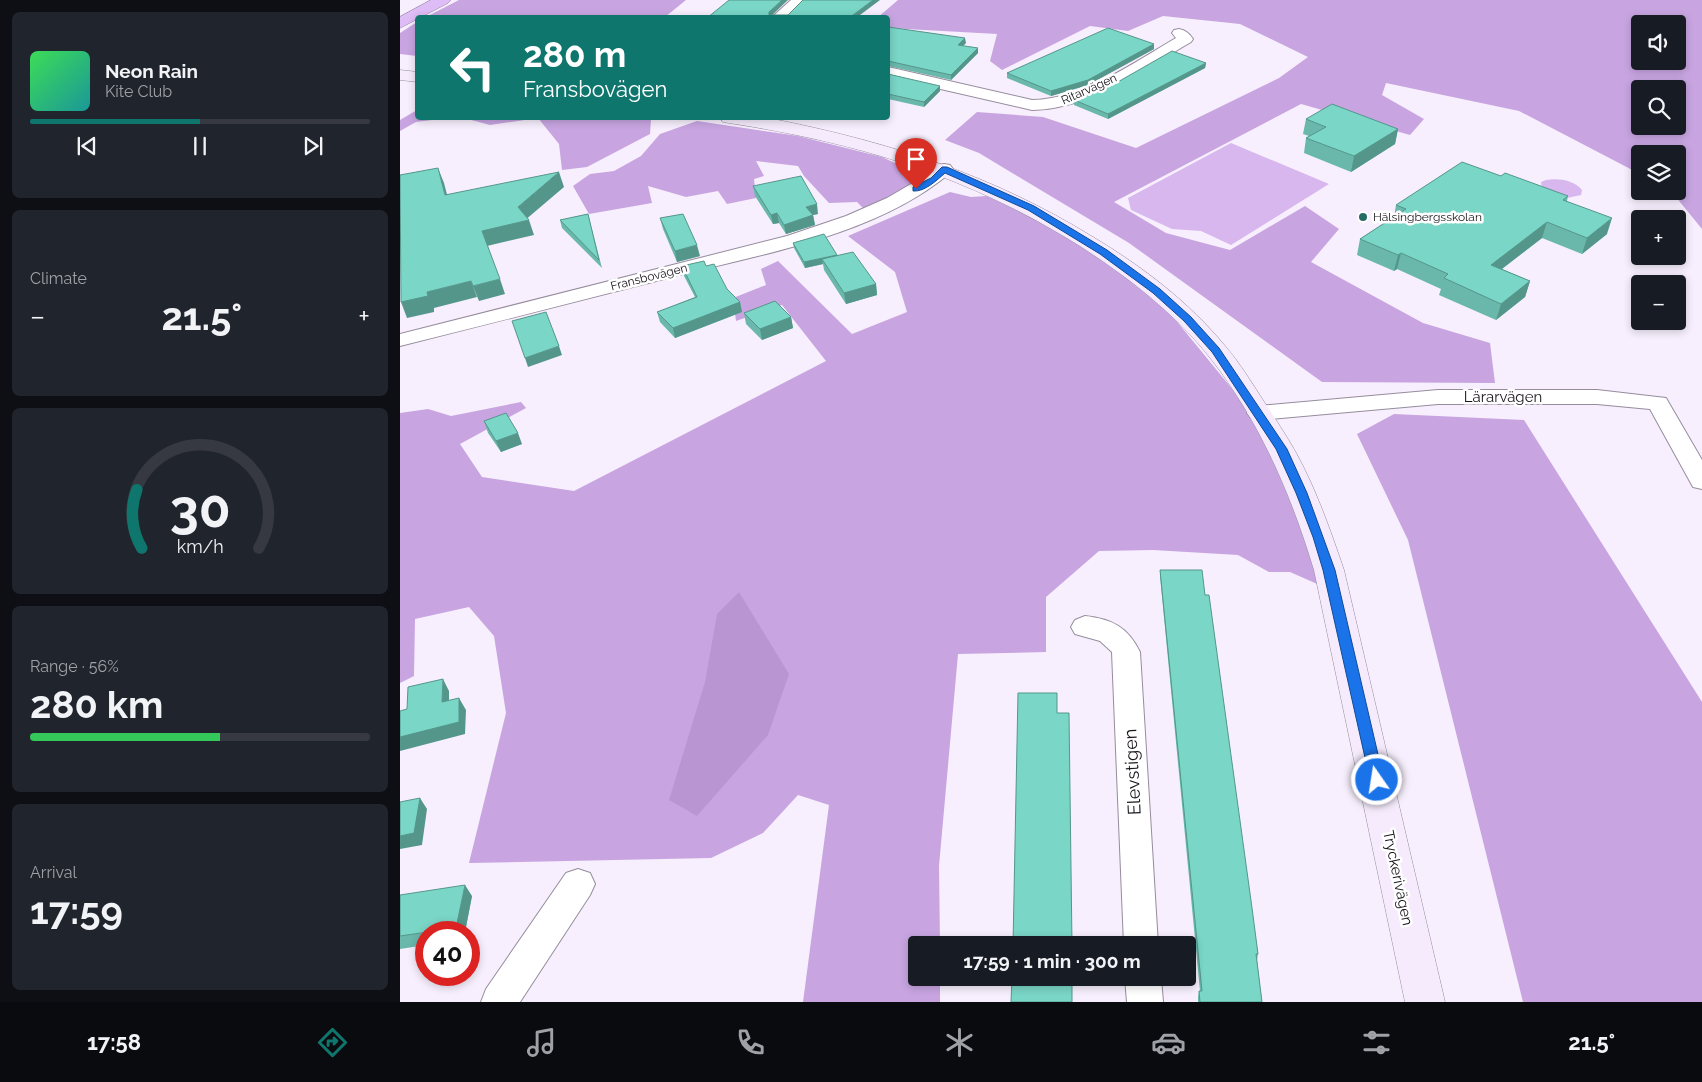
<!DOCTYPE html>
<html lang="en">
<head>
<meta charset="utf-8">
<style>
	:root { --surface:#171b24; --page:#20242c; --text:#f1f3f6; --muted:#9ea1a6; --line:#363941; --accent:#0f766e }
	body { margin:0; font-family:Raleway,sans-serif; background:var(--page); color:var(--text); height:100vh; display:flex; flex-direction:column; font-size:19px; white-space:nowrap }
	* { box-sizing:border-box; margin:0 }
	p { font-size:16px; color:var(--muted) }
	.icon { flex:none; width:28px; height:28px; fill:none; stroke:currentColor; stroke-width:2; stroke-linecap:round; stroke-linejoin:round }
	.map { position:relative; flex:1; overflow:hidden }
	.side { display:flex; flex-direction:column; gap:12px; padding:12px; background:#0d0f14; width:400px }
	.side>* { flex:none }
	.banner { position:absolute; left:15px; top:15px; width:475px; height:105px; border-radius:5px; box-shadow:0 2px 8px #0003; background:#0f766e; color:#fff; overflow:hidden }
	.fabs { position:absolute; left:1231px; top:15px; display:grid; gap:10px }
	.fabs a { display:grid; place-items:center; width:55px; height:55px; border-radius:5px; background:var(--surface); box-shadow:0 2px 8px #0003; font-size:25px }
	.speed { position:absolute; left:15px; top:921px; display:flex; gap:10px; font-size:25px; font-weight:700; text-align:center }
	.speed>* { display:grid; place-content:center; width:65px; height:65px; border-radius:50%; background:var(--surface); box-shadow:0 2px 8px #0003; line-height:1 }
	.speed .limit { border:8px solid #d22; background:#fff; color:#111 }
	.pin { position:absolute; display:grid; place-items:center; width:42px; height:42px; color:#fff; margin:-51px -21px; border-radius:50% 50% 50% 0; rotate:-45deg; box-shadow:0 0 5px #0007 }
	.pin .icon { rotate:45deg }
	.me { position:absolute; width:55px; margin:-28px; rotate:347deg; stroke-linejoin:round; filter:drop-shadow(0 0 4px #0008) }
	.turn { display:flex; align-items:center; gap:18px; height:105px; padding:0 25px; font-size:22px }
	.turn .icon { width:65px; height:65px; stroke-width:2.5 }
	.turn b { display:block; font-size:35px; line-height:42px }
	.big { font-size:38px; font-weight:700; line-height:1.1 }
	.side .card { flex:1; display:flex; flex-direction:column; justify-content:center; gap:8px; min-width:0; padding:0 18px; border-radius:8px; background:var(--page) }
	.side .dial { align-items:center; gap:0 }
	.dial svg { height:130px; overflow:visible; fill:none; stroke:var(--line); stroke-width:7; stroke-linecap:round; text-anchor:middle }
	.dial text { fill:var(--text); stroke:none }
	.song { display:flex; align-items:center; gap:15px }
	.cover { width:60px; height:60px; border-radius:8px; background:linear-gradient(135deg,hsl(130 70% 55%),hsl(180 70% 35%)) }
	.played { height:5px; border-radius:2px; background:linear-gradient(90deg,var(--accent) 50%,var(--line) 50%) }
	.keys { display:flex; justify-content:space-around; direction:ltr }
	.heat { display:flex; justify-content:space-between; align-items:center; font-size:28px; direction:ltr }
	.charge { height:8px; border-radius:4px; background:linear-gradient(90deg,#34c759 56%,var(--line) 0) }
	.trip { position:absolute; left:508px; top:936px; width:288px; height:50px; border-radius:5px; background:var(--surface); box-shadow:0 2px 8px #0003; font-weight:700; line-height:50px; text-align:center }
	.tab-bar { display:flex; height:80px; justify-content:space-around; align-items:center; background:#090b0e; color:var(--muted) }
	.tab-bar .icon { width:35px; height:35px }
	.tab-bar .active { color:var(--accent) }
	.tab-bar b { font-size:22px; color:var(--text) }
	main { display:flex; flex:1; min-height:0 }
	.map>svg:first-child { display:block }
	.green { fill:#d7b7ee }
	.forest { fill:#c8a5e1; fill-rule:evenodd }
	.water { fill:#b996d1 }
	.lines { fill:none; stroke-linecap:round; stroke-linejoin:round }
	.street-casing { stroke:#968c9d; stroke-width:2 }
	.secondary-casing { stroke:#968c9d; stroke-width:1 }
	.highway-casing { stroke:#9982aa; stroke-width:1 }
	.street { fill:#fff; fill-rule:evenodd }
	.secondary { fill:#f5ebfc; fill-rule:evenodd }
	.highway { fill:#debcf6; fill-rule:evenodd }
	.wall { fill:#69b8ab }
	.shaded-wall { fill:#55968b }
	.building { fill:#7ad6c7; stroke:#55968b }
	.route { fill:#1a73e8; stroke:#114b97 }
	.poi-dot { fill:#256c62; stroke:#fff; stroke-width:2 }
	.labels { text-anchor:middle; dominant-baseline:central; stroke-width:5; stroke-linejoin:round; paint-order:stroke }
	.far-street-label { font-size:12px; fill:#1a161c; stroke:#fff }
	.far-poi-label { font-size:12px; fill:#1a161c; stroke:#fff; text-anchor:start }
	.street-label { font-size:15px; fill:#1a161c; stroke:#fff }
	.near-street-label { font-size:18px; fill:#1a161c; stroke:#fff }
</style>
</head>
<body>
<main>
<section class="side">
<div class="card">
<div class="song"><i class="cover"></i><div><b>Neon Rain</b><p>Kite Club</p></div></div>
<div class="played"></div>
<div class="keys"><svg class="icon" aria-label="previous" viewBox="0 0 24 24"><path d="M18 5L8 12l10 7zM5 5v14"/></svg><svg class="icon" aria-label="pause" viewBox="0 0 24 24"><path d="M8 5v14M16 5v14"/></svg><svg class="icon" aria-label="next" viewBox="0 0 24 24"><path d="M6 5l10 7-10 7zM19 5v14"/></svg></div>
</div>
<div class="card"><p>Climate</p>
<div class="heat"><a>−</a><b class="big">21.5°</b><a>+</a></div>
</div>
<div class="card dial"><svg viewBox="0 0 100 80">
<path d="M14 69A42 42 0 1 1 86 69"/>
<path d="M14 69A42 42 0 0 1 11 33" stroke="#0f766e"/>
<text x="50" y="56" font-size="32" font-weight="700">30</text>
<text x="50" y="72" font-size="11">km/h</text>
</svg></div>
<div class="card"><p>Range · 56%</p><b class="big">280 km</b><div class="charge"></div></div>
<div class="card"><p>Arrival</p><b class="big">17:59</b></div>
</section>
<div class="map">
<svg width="1302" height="1002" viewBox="0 0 1302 1002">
	<rect width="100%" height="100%" fill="#f7effd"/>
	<path class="green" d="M 831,143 L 929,184 L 831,245 L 801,231 L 772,229 L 731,210 L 728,198 Z
		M 1146,180 C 1158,178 1174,180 1182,190 L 1181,195 L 1167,198 L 1142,189 L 1141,182 Z"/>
	<path class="forest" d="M 59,0 L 286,0 L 265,17 L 26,17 Z
		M 498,0 L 1302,0 L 1302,229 L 1271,191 L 1278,191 L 1278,154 L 1240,154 L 1240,174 L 1119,111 L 986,83 L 982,95 L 1024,119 L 1010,135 L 901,104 L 714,202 L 766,233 L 830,250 L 905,206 L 939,229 L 911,262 L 1023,323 L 1090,343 L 1095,383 L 922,382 L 729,243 L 579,153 L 545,140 L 577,112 L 643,117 L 736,148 L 879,78 L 908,57 L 840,24 L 763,16 L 728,31 L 690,26 L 602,70 L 590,61 L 597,34 L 488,28 L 488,18 L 477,18 ZM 1240,24 L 1278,24 L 1278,61 L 1240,61 ZM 1240,89 L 1278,89 L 1278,126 L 1240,126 Z
		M 17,22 L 17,56 L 0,54 L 0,33 Z
		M 17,110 L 18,118 L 48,118 L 16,122 L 0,131 L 0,120 Z
		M 64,118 L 235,118 L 251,119 L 250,134 L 187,167 L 162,170 L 159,144 L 138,118 L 90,125 Z
		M 297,121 L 398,136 L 482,157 L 523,176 L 509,189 L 466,211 L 457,202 L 429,203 L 404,176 L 398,166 L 356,161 L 364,176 L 354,179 L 356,198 L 327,204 L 318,191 L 286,197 L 248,186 L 252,203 L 189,214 L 173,186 L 190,174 L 214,171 L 241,156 L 260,134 Z
		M 550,192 L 571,197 L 586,196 L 639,215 L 700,256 L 765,307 L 847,407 L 878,466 L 924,587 L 890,572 L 869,572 L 838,555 L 753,550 L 699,551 L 646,597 L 646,652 L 558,654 L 539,866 L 540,945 L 516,945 L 516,978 L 540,978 L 540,1002 L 403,1002 L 429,805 L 398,795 L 363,833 L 311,858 L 69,863 L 106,713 L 94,636 L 69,607 L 15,619 L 14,676 L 0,683 L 0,413 L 28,409 L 51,416 L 121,402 L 126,408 L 60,444 L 82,477 L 174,491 L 426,361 L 382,305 L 336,321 L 333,298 L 366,285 L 361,269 L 378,261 L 452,334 L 507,312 L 495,272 L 448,236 Z
		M 994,414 L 1124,420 L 1302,702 L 1302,1002 L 1123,1002 L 1008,540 L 957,434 Z"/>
	<path class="water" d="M 339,592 L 389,674 L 368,735 L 297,816 L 269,800 L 305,682 L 317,614 Z"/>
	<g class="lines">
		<g class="street-casing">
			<path id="street" d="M 391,0 L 406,0 L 387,18 L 371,18 Z
				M 779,29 C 785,30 790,34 793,39 L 791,42 C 743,70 690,109 632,110 L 488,77 L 488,67 L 632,100 C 684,99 733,63 776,38 L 772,33 L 774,30 Z
				M 544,164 L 550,165 L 553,169 L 550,173 C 475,236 361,254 268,278 C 179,301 90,324 0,346 L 0,334 L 387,236 L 446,216 L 487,198 L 523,177 L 538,165 Z
				M 1038,390 L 1197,390 L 1266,398 L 1302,460 L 1302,489 L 1293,487 L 1250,409 L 1197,404 L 1038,404 L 859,420 L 851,418 L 847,413 L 851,408 L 859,406 Z
				M 685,616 C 712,619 728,627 740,652 L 758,945 L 724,945 L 712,652 L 700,641 L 675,634 L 671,627 L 675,620 Z
				M 178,869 L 190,873 L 195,884 L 190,895 L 120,1002 L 81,1002 L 86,989 L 166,873 Z
				M 725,978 L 761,978 L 763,1002 L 727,1002 Z"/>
		</g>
		<g class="secondary-casing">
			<path id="secondary" d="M 0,70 L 18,72 L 18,82 L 0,80 Z
				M 320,118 L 362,118 L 378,120 C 492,143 594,176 693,237 C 743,267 789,302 826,347 C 839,362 850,380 861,397 C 876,420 891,442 903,466 C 920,500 932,535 944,570 L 1045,1002 L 1005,1002 L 914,570 C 891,494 860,422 811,359 C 775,313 728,277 680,246 C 568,176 459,143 329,123 L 323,122 Z"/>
		</g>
		<g class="highway-casing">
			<path id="highway" d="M 31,0 L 51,0 L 48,3 L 0,28 L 0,17 Z"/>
		</g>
		<use href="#street" class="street"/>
		<use href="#secondary" class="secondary"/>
		<use href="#highway" class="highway"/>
	</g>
	<path class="wall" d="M 488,27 L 566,43 L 563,46 L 578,53 L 551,80 L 488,66 Z
		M 754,49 L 688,85 L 651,96 L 607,78 L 607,73 Z
		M 806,63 L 805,68 L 708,119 L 674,105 L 674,100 Z
		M 488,74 L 540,91 L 524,107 L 488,99 Z
		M 906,119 L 998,129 L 995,144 L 951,172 L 904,153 L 906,138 L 909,136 L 903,134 Z
		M 353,186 L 418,214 L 413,215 L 415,225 L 386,234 L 379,223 L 373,224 L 355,196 Z
		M 1168,196 L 1167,201 L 1207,234 L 1182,254 L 1142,238 L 1102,269 L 1130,281 L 1125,297 L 1096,320 L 1039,295 L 1041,289 L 997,269 L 994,271 L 957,255 L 960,239 L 994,217 L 996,205 Z
		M 188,214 L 202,268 L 162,228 L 160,220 Z
		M 260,218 L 300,256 L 277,262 L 263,229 Z
		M 393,243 L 437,255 L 438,256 L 476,284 L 477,295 L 446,304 L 424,270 L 423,264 L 405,268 L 394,248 Z
		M 282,266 L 306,266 L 327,289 L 340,302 L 342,312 L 275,338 L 260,322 L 257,312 L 295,297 L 284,276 Z
		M 344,313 L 391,317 L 393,328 L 362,340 L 346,324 Z
		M 84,421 L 122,444 L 101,452 L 88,433 Z
		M 760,570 L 805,595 L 858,954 L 857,960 L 862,1002 L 798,1002 L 798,997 L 799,991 L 800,991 L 760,576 Z
		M 0,895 L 72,896 L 65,932 L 26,932 L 26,945 L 0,949 Z"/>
	<path class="shaded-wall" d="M 382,0 L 388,0 L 369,18 L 369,12 Z
		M 473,0 L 480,0 L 456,18 L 449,18 Z
		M 565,38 L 566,43 L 558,50 L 558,45 Z
		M 754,44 L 754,49 L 688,85 L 651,96 L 651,91 Z
		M 578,48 L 578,53 L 551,80 L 551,75 Z
		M 806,63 L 805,68 L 708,119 L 708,114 Z
		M 540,86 L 540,91 L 524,107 L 524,102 Z
		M 998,129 L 995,144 L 951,172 L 954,156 Z
		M 38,168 L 44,183 L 51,210 L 45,195 Z
		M 159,172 L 164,187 L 124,221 L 129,220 L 134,235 L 87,246 L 82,231 L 118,207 Z
		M 417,204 L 418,214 L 407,216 L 406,207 Z
		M 377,213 L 379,223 L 373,224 L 371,215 Z
		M 413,215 L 415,225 L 386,234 L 384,225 Z
		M 1212,218 L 1207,234 L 1182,254 L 1187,238 Z
		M 1147,222 L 1142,238 L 1086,281 L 1091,265 Z
		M 297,245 L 300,256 L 277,262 L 275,251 Z
		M 1001,253 L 997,269 L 994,271 L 998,255 Z
		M 437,255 L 438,260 L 422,259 L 423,264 L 405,268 L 404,262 Z
		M 100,279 L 105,294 L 79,301 L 73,286 Z
		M 71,281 L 77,297 L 34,308 L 34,312 L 7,318 L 1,302 L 27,292 Z
		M 1130,281 L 1125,297 L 1096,320 L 1101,304 Z
		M 476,284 L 477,295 L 446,304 L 444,293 Z
		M 340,302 L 342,312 L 275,338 L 273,328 Z
		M 391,317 L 393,328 L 362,340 L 360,329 Z
		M 159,346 L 162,355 L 128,367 L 125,358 Z
		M 118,433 L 122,444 L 101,452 L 96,441 Z
		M 43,679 L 49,691 L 49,714 L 42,702 Z
		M 59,698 L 66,710 L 65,734 L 0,751 L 0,737 Z
		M 20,798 L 27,809 L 22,845 L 0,849 L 0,836 Z
		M 65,885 L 72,896 L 65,932 L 60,932 L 56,928 Z"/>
	<path class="building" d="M 329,0 L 382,0 L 369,12 L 369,15 L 388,15 L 403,0 L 473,0 L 449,18 L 307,18 Z
		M 488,27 L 565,38 L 558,45 L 578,48 L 551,75 L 488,61 Z
		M 708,28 L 754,44 L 688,80 L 651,91 L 607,73 Z
		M 772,51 L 806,63 L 708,114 L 674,100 L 716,83 Z
		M 488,74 L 540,86 L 524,102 L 488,94 Z
		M 932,104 L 998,129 L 954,156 L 906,138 L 926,127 L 906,119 Z
		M 1062,162 L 1101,176 L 1105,173 L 1168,196 L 1163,200 L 1212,218 L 1187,238 L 1147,222 L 1091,265 L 1130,281 L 1101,304 L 1044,278 L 1048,274 L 1001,253 L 998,255 L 960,239 L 1006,209 L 996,205 Z
		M 38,168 L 45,195 L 159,172 L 118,207 L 129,220 L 82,231 L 100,279 L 73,286 L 71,281 L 27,292 L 28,296 L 1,302 L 0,175 Z
		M 401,176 L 417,204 L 406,207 L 413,215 L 384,225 L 377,213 L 371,215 L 353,186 Z
		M 188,214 L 199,260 L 160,220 Z
		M 283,214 L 297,245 L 275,251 L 260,218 Z
		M 424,234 L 437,255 L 404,262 L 393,243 Z
		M 453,252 L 476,284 L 444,293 L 422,259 Z
		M 304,261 L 306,266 L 314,264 L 327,289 L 340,302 L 273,328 L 257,312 L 297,297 L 282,266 Z
		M 375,301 L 391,317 L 360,329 L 344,313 Z
		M 146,312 L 159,346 L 125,358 L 112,321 Z
		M 106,413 L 118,433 L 96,441 L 84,421 Z
		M 760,570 L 802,570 L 805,595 L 809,595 L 852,908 L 858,954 L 856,954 L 862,1002 L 800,1002 L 799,991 L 802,991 Z
		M 43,679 L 42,702 L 59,698 L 59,722 L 0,737 L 0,711 L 7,709 L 8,687 Z
		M 618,693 L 657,693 L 657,713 L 669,713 L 672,945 L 613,945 Z
		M 20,798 L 14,833 L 0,836 L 0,802 Z
		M 65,885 L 56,928 L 0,936 L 0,895 Z
		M 612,978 L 672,978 L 672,1002 L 611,1002 Z"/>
	<path class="route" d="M 542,167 L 547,167 L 634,206 L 707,250 L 760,289 L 791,317 L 819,348 L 887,449 L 907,493 L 935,570 L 984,780 L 982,785 L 977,786 L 972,785 L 970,780 L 923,570 L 913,537 L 896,493 L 876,449 L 812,352 L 784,321 L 753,293 L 700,254 L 628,210 L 545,173 C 537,180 525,192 513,191 L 513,187 L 531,178 Z"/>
	<circle class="poi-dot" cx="963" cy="217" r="5"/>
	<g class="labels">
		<g class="far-street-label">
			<text transform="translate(689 89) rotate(-24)">Ritarvägen</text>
			<text transform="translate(249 277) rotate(-14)">Fransbovägen</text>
		</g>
		<g class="far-poi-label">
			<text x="973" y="217">Hälsingbergsskolan</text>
		</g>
		<g class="street-label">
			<text x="1103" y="397">Lärarvägen</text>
			<text transform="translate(998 878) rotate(78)">Tryckerivägen</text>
		</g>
		<g class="near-street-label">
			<text transform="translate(732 772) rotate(-93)">Elevstigen</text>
		</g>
	</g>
</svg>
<div class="fabs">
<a><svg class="icon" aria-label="sound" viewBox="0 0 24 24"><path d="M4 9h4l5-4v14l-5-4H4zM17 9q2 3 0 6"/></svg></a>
<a><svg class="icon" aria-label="search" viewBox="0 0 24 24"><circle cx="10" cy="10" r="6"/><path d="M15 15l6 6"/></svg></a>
<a><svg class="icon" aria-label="layers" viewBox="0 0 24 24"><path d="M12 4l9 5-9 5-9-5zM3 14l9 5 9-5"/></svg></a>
<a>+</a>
<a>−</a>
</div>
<div class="speed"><div class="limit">40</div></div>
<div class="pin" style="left:516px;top:189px;background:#d93025"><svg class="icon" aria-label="arrive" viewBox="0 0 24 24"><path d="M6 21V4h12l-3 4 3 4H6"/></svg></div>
<svg class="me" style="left:977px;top:780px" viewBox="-20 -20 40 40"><circle r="17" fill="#1a73e8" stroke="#fff" stroke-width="3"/><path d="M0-11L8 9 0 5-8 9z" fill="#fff"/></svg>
<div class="trip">17:59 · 1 min · 300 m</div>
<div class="banner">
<div class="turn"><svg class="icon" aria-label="left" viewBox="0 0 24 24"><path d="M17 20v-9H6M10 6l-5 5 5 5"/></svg><div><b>280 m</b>Fransbovägen</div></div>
</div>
</div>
</main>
<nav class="tab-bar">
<b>17:58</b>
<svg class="icon active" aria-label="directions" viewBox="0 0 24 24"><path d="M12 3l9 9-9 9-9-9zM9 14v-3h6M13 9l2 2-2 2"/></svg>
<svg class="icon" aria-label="music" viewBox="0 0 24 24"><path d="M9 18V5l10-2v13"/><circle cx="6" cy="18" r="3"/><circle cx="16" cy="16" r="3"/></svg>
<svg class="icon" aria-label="phone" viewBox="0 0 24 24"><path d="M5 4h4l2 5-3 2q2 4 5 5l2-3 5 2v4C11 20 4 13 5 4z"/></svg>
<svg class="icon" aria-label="climate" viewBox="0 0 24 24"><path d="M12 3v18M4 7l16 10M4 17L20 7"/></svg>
<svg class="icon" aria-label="car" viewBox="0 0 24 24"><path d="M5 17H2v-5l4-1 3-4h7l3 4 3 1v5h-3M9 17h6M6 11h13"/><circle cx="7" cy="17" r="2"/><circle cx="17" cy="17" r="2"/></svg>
<svg class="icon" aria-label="filters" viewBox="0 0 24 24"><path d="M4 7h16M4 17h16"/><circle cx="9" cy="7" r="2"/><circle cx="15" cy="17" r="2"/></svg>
<b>21.5°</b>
</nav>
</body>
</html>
